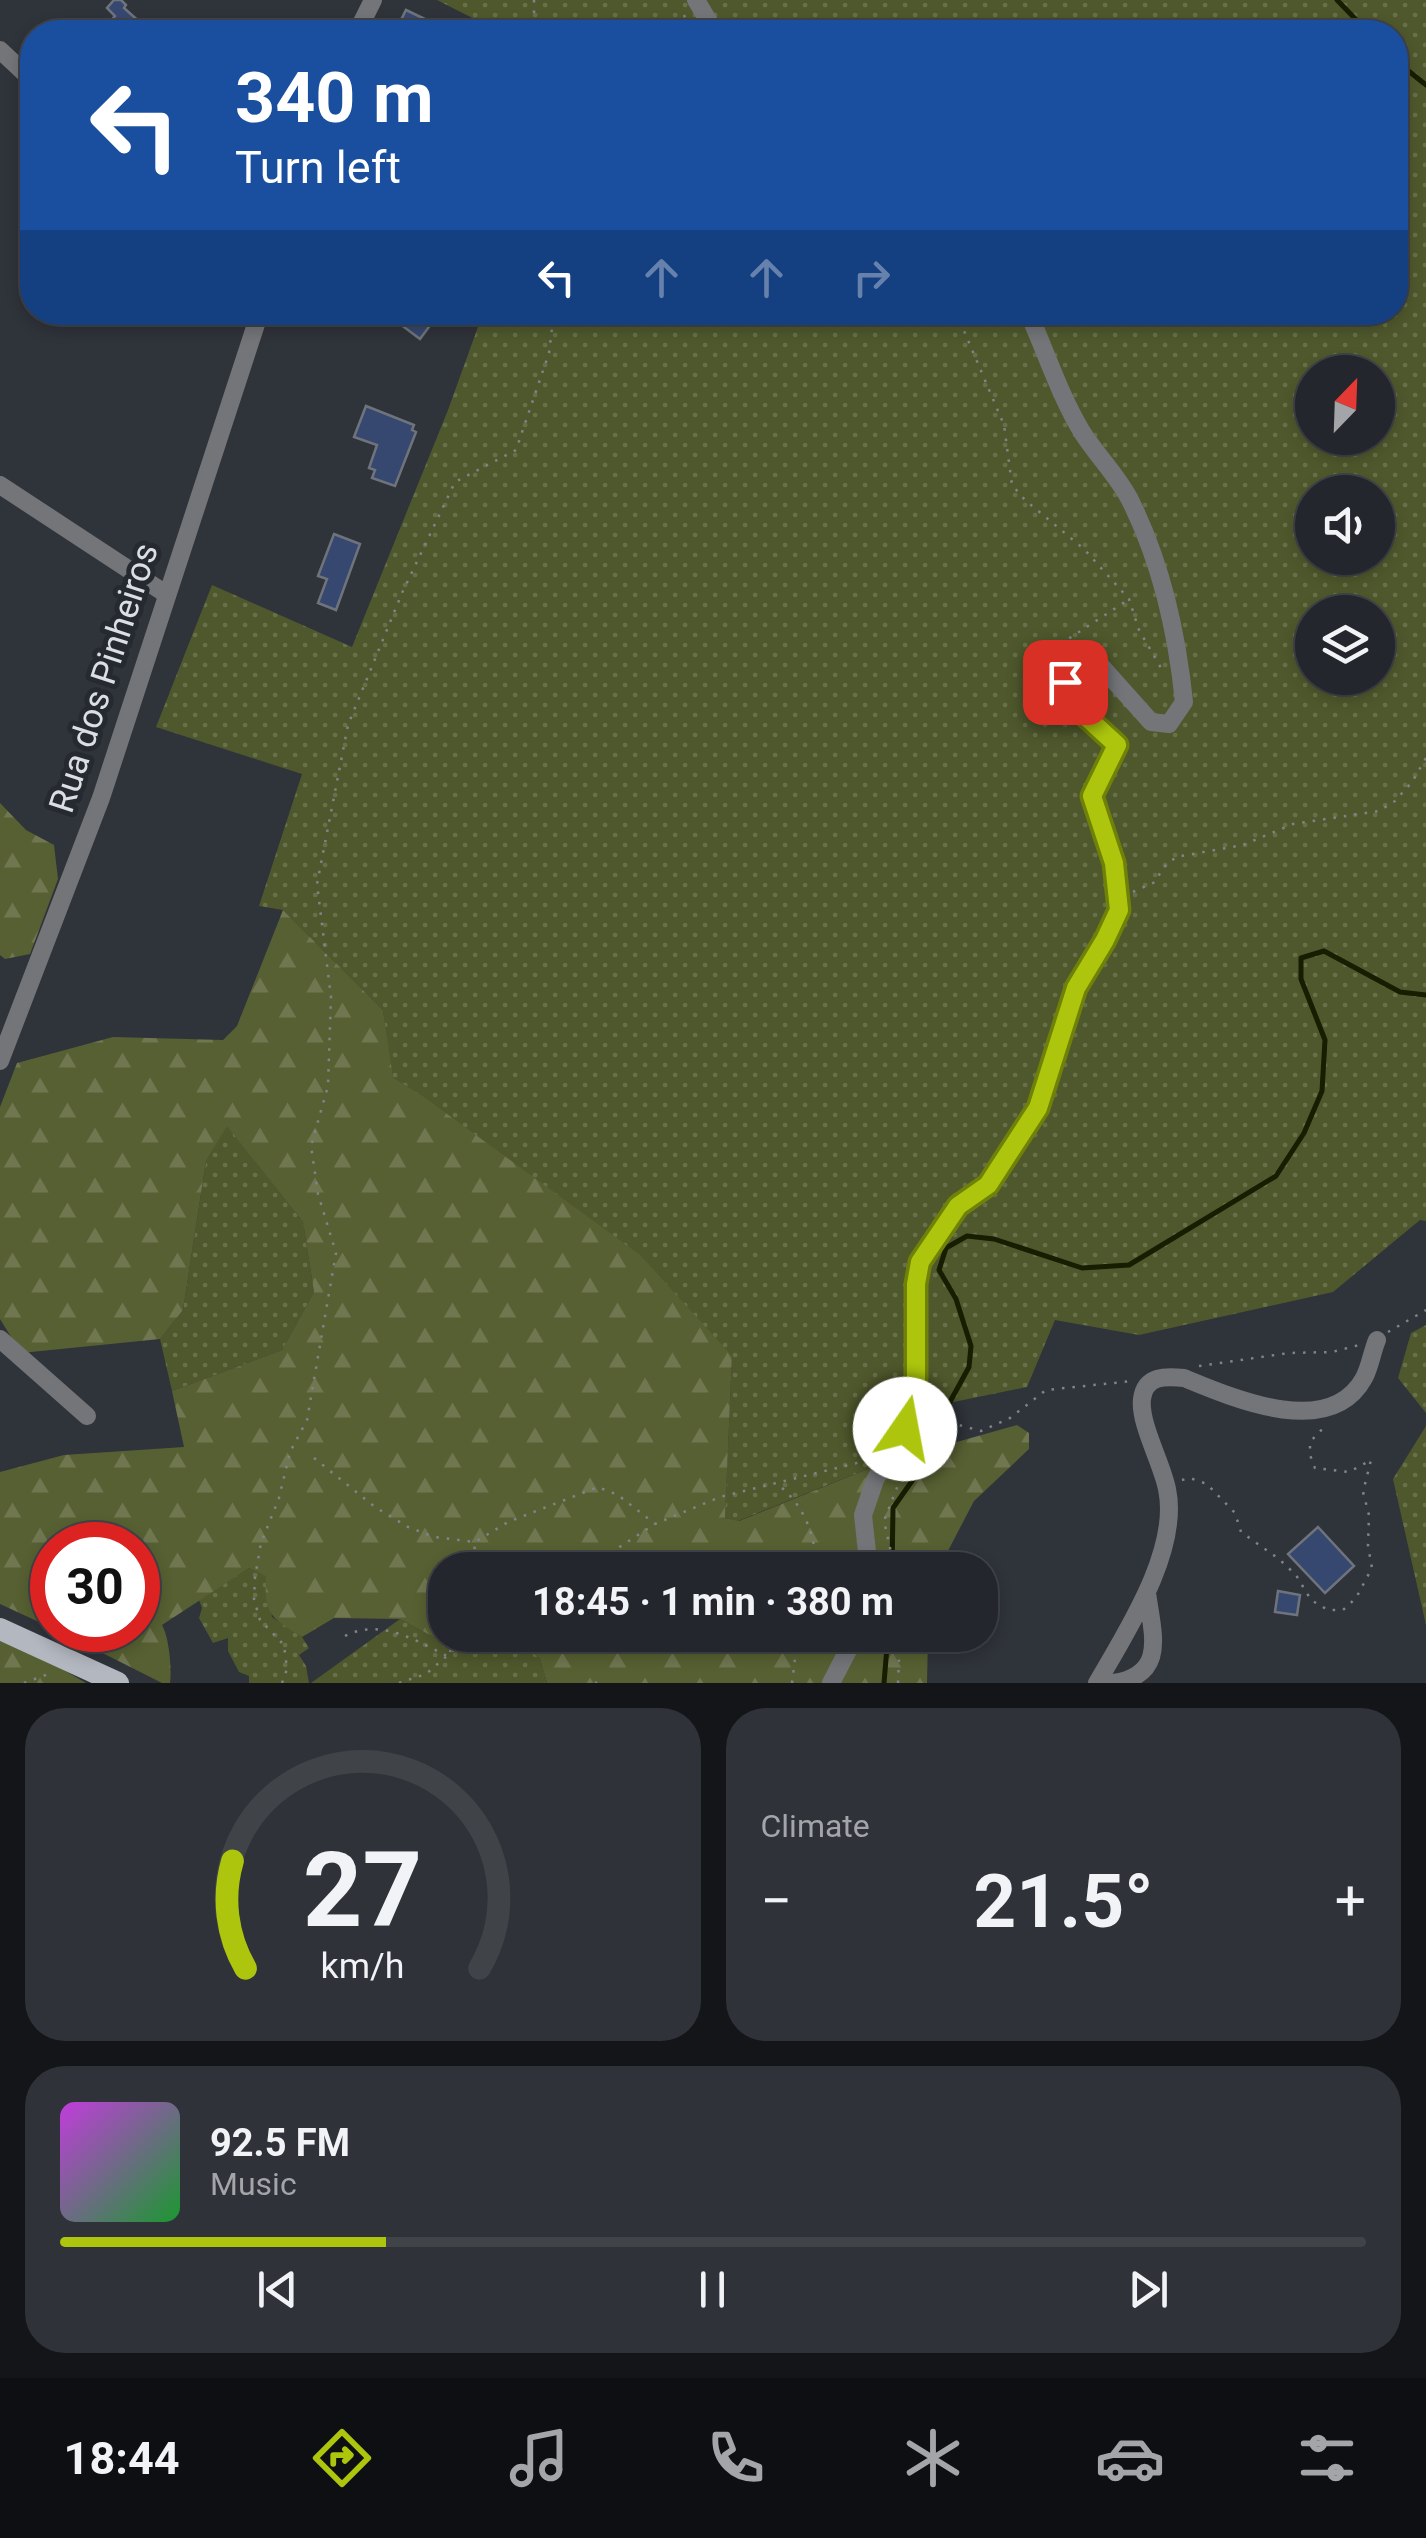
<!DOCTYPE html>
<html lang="en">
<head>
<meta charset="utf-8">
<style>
	:root { --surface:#23262c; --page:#2f3238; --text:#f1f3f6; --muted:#a3a5a9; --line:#404348; --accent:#adc60d }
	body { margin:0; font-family:Roboto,sans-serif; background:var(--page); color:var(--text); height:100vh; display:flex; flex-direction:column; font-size:38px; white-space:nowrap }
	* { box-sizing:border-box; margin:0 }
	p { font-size:32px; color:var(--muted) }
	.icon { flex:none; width:55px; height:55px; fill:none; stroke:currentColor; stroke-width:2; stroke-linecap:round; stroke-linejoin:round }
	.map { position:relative; height:1683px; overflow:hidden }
	.sheet { display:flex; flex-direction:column; gap:25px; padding:25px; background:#131518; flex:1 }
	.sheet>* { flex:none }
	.hud { position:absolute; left:20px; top:20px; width:1388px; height:305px; border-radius:40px; box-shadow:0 5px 15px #0003,0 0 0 2px var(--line); background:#1a4fa0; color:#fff; overflow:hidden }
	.needle { width:65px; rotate:23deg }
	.fabs { position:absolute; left:1295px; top:355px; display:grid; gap:20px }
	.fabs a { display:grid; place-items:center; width:100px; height:100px; border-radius:50%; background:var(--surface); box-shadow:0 5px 15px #0003,0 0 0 2px var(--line); font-size:50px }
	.speed { position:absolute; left:30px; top:1522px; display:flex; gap:20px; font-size:50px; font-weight:700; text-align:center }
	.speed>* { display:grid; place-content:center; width:130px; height:130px; border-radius:50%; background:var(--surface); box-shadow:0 5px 15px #0003,0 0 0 2px var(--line); line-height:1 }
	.speed .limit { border:15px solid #d22; background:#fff; color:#111 }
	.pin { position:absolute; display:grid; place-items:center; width:85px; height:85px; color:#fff; margin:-42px; border-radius:20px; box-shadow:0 5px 15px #0006 }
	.me { position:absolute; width:110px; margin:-55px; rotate:12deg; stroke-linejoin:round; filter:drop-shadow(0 0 8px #0008) }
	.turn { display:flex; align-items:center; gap:35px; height:210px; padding:0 50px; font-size:45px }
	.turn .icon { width:130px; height:130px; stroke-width:2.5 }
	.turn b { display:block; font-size:70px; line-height:85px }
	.lanes { display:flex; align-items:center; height:95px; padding:0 50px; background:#0003; justify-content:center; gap:50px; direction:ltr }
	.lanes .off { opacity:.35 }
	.big { font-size:75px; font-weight:700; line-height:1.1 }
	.sheet .tile { flex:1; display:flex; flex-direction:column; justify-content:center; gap:15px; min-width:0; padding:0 35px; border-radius:40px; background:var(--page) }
	.sheet .dial { align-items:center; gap:0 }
	.dial svg { height:260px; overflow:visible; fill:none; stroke:var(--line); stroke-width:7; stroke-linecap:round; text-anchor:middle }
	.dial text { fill:var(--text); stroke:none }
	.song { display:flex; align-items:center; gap:30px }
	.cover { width:120px; height:120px; border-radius:15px; background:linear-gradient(135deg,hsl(290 70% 55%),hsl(130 70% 35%)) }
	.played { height:10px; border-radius:5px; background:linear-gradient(90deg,var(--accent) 25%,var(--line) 25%) }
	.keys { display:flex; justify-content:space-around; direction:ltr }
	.heat { display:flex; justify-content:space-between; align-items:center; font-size:55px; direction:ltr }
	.sheet .tiles { flex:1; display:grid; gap:25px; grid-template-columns:1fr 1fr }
	.tile:last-child { grid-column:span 2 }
	.trip { position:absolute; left:428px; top:1552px; width:570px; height:100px; border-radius:40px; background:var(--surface); box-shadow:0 5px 15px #0003,0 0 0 2px var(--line); font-weight:700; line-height:100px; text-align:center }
	.tab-bar { display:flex; height:160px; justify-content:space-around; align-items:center; background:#0e0f12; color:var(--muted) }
	.tab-bar .icon { width:70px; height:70px }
	.tab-bar .selected { color:var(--accent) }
	.tab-bar b { font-size:45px; color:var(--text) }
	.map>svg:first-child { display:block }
	.grass { fill:url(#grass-dots); fill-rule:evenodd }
	.forest { fill:url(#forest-firs) }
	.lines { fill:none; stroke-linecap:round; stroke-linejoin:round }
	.stream { stroke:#171d00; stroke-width:5 }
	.building { fill:#36486f; stroke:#6f747c; stroke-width:2.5 }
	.path { stroke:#80848a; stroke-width:2.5; stroke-dasharray:2.5 8; stroke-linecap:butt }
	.minor { stroke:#737579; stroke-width:18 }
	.major { stroke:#b3b7bf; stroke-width:22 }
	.route-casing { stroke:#708108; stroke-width:25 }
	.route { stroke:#adc60d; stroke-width:18 }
	.labels { text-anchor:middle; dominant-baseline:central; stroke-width:10; stroke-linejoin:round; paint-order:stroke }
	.street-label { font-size:35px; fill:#dbdee3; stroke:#252930 }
</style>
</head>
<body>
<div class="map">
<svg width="1426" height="1683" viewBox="0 0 1426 1683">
	<defs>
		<pattern id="grass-dots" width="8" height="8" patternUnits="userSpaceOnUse" patternTransform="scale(2.5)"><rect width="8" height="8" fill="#4f582c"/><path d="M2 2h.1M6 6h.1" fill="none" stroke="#68704a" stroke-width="1.8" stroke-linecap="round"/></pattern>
		<pattern id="forest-firs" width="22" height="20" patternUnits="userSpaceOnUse" patternTransform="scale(2.5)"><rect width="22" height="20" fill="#576032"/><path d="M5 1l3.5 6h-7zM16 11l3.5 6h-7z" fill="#6f7650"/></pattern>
	</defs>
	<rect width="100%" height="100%" fill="#2f333a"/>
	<path class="grass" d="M 437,0 L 1426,0 L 1426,1221 L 1420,1220 L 1333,1292 L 1139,1335 L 1055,1320 L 1027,1387 L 934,1406 L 923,1439 L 895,1458 L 738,1521 L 725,1518 L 732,1356 L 417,1092 L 392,1078 L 383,1010 L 283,910 L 259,906 L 302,774 L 156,727 L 212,585 L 352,647 L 448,410 L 483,313 L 1395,312 L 1395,32 L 500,32 ZM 1312,372 L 1378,372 L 1378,438 L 1312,438 ZM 1312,492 L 1378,492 L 1378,558 L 1312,558 ZM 1312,612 L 1378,612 L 1378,678 L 1312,678 Z
		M 227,1125 L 303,1222 L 314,1292 L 282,1350 L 172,1391 L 160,1339 L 183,1310 L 206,1161 Z
		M 1426,1325 L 1426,1413 L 1398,1378 L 1411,1333 Z
		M 1426,1426 L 1426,1625 L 1393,1479 Z
		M 249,1568 L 266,1575 L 272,1617 L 302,1637 L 309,1648 L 299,1655 L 306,1666 L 309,1683 L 249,1683 L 249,1676 L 239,1672 L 228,1651 L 228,1638 L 213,1643 L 199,1618 L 202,1608 L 199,1600 Z
		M 400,1619 L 439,1640 L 526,1645 L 540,1659 L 547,1683 L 311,1683 Z"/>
	<path class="forest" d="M 0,803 L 26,830 L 54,845 L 58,879 L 30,954 L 5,959 L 0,955 Z
		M 283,910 L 383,1010 L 393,1078 L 417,1092 L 640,1255 L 732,1356 L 725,1518 L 739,1521 L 895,1458 L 923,1439 L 939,1447 L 1017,1425 L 1029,1433 L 1029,1449 L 974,1501 L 938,1570 L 445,1570 L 445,1635 L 928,1635 L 927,1683 L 547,1683 L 540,1659 L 526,1645 L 439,1640 L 400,1619 L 334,1618 L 302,1637 C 270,1617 264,1614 266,1576 L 249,1568 L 162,1625 C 169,1637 172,1669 170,1683 L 162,1683 L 57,1630 L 138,1630 L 138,1545 L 52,1545 L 52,1628 L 0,1604 L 0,1472 L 64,1455 L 184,1447 L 172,1391 L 282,1350 L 314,1292 L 303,1222 L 227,1126 L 206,1161 L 183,1310 L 160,1339 L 21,1353 L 0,1319 L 0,1107 L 17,1063 L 113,1037 L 223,1040 L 237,1026 Z
		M 0,1641 L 52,1663 L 86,1683 L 0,1683 Z"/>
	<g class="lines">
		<path class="stream" d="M 1337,0 L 1368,32
			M 1395,60 L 1426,85
			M 892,1570 L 893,1508 L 919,1471 L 937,1437 L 945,1411 L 969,1367 L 971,1346 L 956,1299 L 939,1270 L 946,1248 L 967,1236 L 994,1239 L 1082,1268 L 1129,1265 L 1276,1176 L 1304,1133 L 1322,1091 L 1325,1040 L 1301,979 L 1301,958 L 1324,951 L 1400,992 L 1426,995
			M 884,1683 L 888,1635"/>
	</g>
	<path class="building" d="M 114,0 L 121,0 L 126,5 L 124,8 L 151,32 L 111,32 L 105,27 L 115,16 L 107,8 Z
		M 406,10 L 452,32 L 416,32 L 399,24 Z
		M 384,312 L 440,312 L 420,339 Z
		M 366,406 L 414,425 L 412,430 L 416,432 L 395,486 L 372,478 L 375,470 L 369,468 L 377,445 L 354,437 Z
		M 334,534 L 360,544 L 336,610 L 318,603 L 327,579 L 318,576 Z
		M 1318,1527 L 1354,1566 L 1325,1593 L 1288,1554 Z
		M 1278,1591 L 1300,1595 L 1297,1615 L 1275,1612 Z"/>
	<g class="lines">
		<path class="path" d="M 534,0 L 534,32
			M 684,15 L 691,32
			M 956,312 L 1004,425 L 1012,485 L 1025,500 L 1084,549 L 1129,599 L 1139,630 L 1164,673
			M 1053,664 L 1062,643 L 1128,600
			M 1133,892 L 1155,882 L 1163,868 L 1176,857 L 1243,845 L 1293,824 L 1379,811 L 1395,801 L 1412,782 L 1426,758
			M 1388,1332 L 1426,1310
			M 1199,1366 L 1289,1353 L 1332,1352 L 1359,1345
			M 939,1426 L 955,1424 L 981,1431 L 1010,1418 L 1046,1390 L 1133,1381
			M 314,1458 L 375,1507 L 408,1527 L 434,1537 L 475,1542 L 508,1522 L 598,1487 L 618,1495 L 655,1524
			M 1182,1480 L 1190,1478 L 1207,1484 L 1235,1513 L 1241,1532 L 1279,1559 L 1296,1575 L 1311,1600 L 1328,1610 L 1343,1610 L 1356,1598 L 1372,1568 L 1368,1546 L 1369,1515 L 1363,1492 L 1371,1460 L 1349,1472 L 1315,1468 L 1310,1455 L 1310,1442 L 1326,1425
			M 782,1488 C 804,1506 819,1542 814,1570
			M 473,1570 L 475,1542
			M 584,1570 L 655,1524 L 720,1497 L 869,1460
			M 895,1570 L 884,1521 L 898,1485 L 920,1464 L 939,1426 L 922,1428
			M 345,1636 C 380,1618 415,1640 447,1656
			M 450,1652 L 455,1635
			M 595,1682 L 597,1683
			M 24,1683 L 51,1673
			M 282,1683 L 287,1669 L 284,1645 L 260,1620 L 254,1599 L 255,1577 L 261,1543 L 279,1498 L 290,1452 L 307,1420 L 336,1253 L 318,1194 L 311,1146 L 328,1086 L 331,997 L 317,884 L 348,725 L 402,593 L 455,482 L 516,450 L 549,353 L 554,312
			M 399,1683 L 426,1674 L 471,1635
			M 792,1683 L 798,1635
			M 898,1683 L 900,1635"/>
		<path class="minor" d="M 696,0 L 715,32
			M 357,32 L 373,0
			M 0,50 L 32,80
			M 0,485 L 166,594
			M 0,1061 L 101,798 L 260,312
			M 0,1339 L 87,1416
			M 869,1570 L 863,1515 L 875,1480 L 905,1429 L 912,1407 L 918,1347 L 916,1284 L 920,1261 L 958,1205 L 988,1185 L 1038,1108 L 1076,987 L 1105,940 L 1119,910 L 1114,863 L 1091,796 L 1117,745 L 1069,701 L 1065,682 L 1074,660 L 1092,656 L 1151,722 L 1169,724 L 1184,702 C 1177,633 1162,565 1131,502 C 1119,477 1097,456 1082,432 C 1060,396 1046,352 1028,312
			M 831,1683 L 856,1635
			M 1097,1683 C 1127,1631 1180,1550 1167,1489 C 1162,1463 1139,1423 1142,1399 C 1145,1375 1166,1376 1184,1378 C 1235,1399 1330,1440 1364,1378 C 1370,1367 1372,1352 1377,1340
			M 1114,1683 C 1168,1674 1152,1633 1147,1592"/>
		<path class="major" d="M 0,1629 L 118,1683"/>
	</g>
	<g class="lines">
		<g class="route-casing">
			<path id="route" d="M 905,1429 L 916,1378 L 916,1284 L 920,1262 L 958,1206 L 988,1185 L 1038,1108 L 1076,988 L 1105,940 L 1119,910 L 1114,863 L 1092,796 L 1117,745 L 1069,701 L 1065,682"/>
		</g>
		<use href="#route" class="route"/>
	</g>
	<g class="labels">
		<g class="street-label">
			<text transform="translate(104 678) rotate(-72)">Rua dos Pinheiros</text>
		</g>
	</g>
</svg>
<div class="fabs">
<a><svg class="needle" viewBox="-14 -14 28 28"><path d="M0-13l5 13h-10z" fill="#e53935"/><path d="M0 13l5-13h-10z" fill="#a3a5a9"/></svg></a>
<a><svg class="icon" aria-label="sound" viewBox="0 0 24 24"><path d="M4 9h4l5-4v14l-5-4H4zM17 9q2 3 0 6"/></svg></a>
<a><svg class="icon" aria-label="layers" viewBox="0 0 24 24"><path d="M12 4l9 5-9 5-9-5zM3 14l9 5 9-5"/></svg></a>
</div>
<div class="speed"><div class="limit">30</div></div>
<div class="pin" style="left:1065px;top:682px;background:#d93025"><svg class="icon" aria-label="arrive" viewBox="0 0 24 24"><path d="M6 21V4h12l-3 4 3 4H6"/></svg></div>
<svg class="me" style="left:905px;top:1429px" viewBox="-20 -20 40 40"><circle r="19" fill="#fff"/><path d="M0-13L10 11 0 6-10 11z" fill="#adc60d"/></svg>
<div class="trip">18:45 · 1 min · 380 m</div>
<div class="hud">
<div class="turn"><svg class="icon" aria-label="left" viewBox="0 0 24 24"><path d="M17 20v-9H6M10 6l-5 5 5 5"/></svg><div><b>340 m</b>Turn left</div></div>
<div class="lanes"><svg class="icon" aria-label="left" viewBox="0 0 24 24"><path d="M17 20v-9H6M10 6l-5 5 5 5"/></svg><svg class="icon off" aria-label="ahead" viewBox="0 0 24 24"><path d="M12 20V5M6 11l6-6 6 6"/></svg><svg class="icon off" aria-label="ahead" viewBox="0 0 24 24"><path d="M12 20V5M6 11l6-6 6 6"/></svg><svg class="icon off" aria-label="right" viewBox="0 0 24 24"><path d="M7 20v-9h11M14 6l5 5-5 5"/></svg></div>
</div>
</div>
<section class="sheet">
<div class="tiles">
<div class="tile dial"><svg viewBox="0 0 100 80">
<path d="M14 69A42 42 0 1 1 86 69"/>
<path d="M14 69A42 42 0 0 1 10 36" stroke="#adc60d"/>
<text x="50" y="56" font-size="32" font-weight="700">27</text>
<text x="50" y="72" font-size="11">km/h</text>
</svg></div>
<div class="tile"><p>Climate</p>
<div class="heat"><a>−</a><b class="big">21.5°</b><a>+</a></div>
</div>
<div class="tile">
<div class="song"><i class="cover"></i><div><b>92.5 FM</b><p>Music</p></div></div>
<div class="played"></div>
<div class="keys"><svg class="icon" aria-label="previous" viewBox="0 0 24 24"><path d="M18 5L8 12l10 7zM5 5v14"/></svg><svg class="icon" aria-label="pause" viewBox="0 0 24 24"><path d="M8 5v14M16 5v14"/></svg><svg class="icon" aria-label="next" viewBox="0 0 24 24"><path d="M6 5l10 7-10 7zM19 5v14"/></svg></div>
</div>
</div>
</section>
<nav class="tab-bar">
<b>18:44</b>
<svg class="icon selected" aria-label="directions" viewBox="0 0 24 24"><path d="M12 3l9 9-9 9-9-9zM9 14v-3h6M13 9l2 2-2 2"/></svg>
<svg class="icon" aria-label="music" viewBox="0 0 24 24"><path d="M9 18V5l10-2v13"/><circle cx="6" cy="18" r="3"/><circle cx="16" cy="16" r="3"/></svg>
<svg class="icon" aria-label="phone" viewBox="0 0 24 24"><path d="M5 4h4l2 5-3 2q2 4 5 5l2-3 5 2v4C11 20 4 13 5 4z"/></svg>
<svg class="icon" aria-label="climate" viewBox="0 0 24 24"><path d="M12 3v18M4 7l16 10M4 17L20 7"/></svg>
<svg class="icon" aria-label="car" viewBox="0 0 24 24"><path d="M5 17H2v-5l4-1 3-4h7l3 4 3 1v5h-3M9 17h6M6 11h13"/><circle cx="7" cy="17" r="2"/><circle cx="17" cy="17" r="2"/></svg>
<svg class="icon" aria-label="filters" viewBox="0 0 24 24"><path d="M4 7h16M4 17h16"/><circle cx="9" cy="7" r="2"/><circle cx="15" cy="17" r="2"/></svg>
</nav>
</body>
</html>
